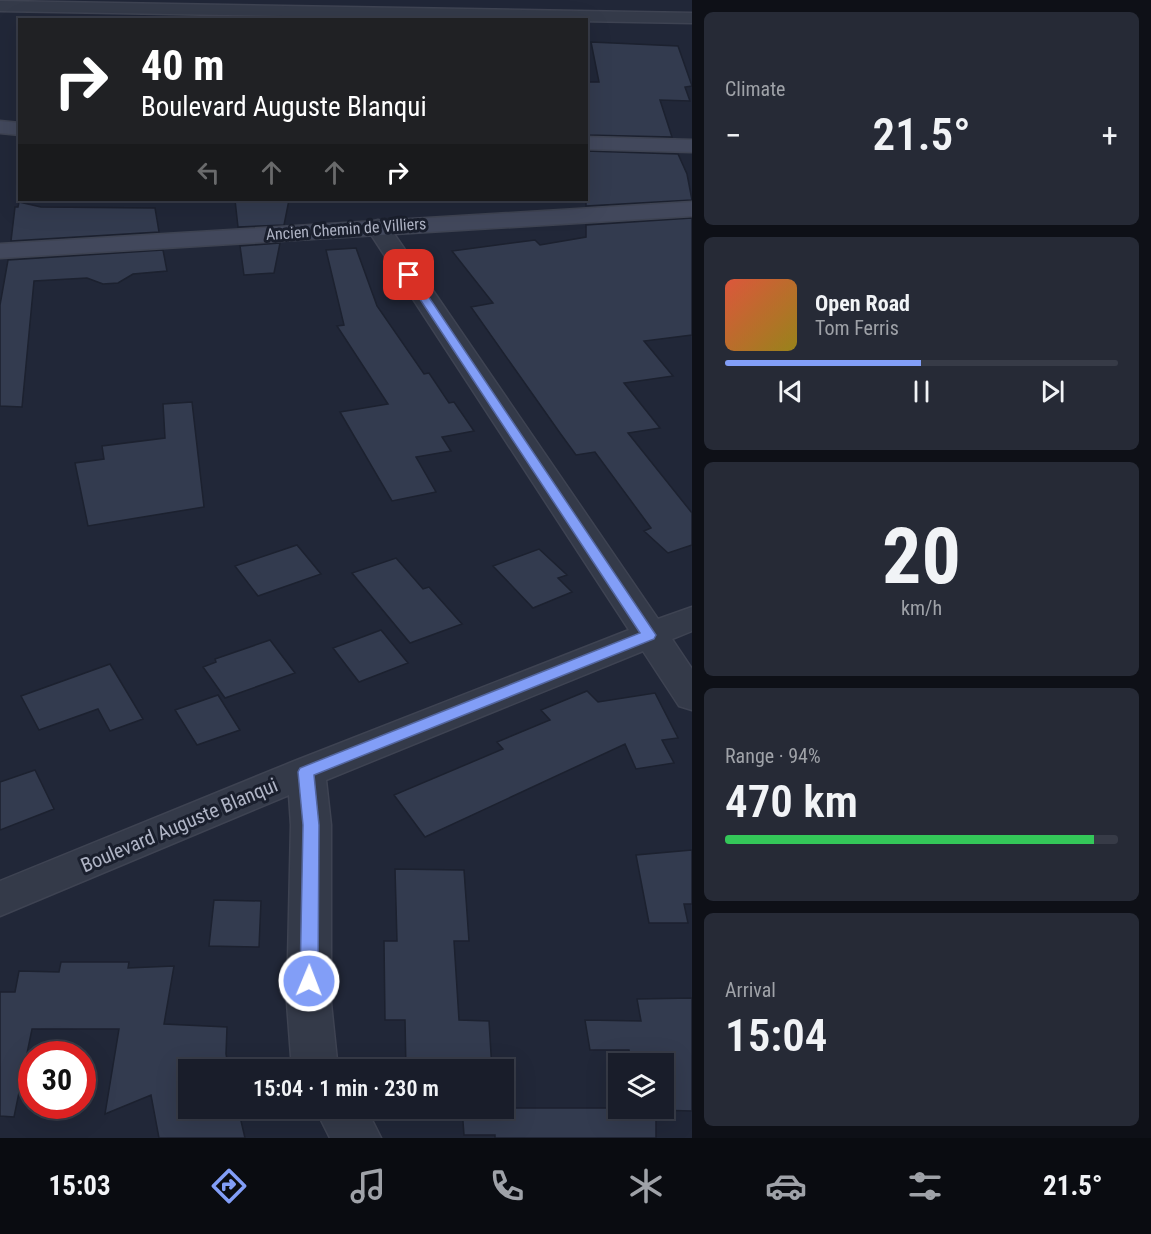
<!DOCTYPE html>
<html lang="en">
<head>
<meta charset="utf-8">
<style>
	:root { --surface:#191d2a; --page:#262a36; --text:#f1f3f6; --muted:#9fa2a8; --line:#373b47; --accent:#829ef7 }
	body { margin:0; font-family:"Roboto Condensed",sans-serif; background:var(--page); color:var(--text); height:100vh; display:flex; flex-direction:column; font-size:22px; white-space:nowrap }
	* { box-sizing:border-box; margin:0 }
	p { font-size:20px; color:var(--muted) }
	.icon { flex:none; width:33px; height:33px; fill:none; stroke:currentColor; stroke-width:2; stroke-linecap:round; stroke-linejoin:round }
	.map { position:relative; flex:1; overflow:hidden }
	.side { display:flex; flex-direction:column; gap:12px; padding:12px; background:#0e1017; width:459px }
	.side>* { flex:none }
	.hud { position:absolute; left:18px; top:18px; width:570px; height:183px; border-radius:0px; box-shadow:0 6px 24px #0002,0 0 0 2px var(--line); background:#202124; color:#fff; overflow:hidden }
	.buttons { position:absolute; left:608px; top:1053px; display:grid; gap:12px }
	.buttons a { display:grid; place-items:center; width:66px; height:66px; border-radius:0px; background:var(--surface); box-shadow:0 6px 24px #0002,0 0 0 2px var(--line); font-size:30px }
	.speed { position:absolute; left:18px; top:1041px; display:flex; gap:12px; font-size:30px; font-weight:700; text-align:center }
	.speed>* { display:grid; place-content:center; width:78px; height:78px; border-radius:50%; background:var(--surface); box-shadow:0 6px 24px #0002,0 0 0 2px var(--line); line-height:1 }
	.speed .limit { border:9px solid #d22; background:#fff; color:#111 }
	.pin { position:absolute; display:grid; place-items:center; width:51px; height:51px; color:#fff; margin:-26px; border-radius:12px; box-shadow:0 3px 9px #0006 }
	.me { position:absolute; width:66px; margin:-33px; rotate:1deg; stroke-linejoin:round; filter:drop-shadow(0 0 4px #0008) }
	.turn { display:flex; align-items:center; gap:21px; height:126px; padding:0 24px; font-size:27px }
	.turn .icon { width:78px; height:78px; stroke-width:2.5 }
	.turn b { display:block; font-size:42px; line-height:51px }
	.lanes { display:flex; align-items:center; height:57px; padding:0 24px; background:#0003; justify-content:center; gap:30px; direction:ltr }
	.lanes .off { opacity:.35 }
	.big { font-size:45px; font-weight:600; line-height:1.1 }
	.side .tile { flex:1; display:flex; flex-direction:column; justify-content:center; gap:9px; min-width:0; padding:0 21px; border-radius:9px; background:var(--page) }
	.side .dial { align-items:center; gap:0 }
	.dial b { font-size:78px; line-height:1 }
	.song { display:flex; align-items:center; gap:18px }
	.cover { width:72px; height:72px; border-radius:9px; background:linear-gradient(135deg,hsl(10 70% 55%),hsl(50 70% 35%)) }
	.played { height:6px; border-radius:3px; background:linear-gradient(90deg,var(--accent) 50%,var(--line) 50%) }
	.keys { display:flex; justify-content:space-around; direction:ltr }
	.heat { display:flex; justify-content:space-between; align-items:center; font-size:33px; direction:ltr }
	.charge { height:9px; border-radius:4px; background:linear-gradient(90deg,#34c759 94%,var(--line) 0) }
	.trip { position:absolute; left:178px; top:1059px; width:336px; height:60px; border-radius:0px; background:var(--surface); box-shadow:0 6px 24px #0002,0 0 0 2px var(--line); font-weight:600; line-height:60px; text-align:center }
	.dock { display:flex; height:96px; justify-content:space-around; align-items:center; background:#0a0c11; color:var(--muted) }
	.dock .icon { width:42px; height:42px }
	.dock .active { color:var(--accent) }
	.dock b { font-size:27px; color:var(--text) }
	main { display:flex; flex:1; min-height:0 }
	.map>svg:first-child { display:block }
	.building { fill:#333b4f; stroke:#1c212f; stroke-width:1.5 }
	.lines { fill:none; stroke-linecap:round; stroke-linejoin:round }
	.street-casing { stroke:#3e4352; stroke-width:3 }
	.secondary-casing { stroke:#3e4352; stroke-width:3 }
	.street { fill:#343a49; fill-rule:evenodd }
	.secondary { fill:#42485c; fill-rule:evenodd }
	.route { fill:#829ef7; stroke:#5467a1; stroke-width:1.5 }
	.labels { text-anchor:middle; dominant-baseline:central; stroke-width:6; stroke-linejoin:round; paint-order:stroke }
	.far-street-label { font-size:16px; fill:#afb4c5; stroke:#1a1f2d }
	.street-label { font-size:20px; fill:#afb4c5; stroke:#1a1f2d }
</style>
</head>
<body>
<main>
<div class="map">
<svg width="692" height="1138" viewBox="0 0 692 1138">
	<rect width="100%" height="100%" fill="#212738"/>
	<path class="building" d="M 591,42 L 678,46 L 692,86 L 685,87 L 690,101 L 660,100 L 672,137 L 586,135 L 586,82 L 599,82 Z
		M 586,151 L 678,154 L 687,174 L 692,200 L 586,206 Z
		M 235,200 L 289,200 L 284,225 L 238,227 Z
		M 19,202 L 41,207 L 155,208 L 159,232 L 11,241 L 15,207 L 18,207 Z
		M 692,218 L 692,335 L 644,341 L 673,376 L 624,383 L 660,428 L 628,433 L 692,513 L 692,545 L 668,553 L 644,531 L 651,528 L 595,452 L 576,455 L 560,433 L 471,307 L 493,303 L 452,251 L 535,240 L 540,245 L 586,237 L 586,225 Z
		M 280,243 L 274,273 L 244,275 L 240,246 Z
		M 356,248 L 377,306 L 424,374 L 429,373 L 449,403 L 454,402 L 474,431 L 442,437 L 451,451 L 416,457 L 436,492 L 392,501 L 340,412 L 388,404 L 337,326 L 344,325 L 326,250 Z
		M 163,250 L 167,271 L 133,274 L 118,283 L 103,284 L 87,278 L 34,281 L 22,407 L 0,406 L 0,305 L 8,260 Z
		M 192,402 L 204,507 L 88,526 L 75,463 L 104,459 L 102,446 L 165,438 L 163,404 Z
		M 297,545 L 321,574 L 258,596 L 235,566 Z
		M 539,549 L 567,575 L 558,578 L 572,592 L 533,608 L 493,566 Z
		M 396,558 L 423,589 L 429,587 L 462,624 L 410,643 L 352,573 Z
		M 381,630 L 408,663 L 359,682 L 333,648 Z
		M 270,640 L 295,673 L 225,698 L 203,667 L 216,662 L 215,659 Z
		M 110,664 L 143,719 L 110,731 L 98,709 L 39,730 L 21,696 Z
		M 587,691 L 598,702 L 655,693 L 678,738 L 662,740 L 674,763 L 636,769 L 625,744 L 425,837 L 394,795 L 503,749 L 497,742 L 550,720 L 541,710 Z
		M 218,695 L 240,730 L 197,745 L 175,710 Z
		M 35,770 L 54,809 L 0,830 L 0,782 Z
		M 692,850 L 692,904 L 684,904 L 688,923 L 649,923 L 636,855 Z
		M 395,869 L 464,870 L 469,941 L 454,941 L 459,1020 L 489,1021 L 492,1070 L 406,1070 L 405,1020 L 385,1020 L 384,941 L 397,941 Z
		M 214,900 L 261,901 L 259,947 L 209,946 Z
		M 61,962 L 129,962 L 128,968 L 174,966 L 164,1024 L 227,1027 L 226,1054 L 229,1070 L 189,1070 L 189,1108 L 238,1108 L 245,1138 L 159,1138 L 151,1095 L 105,1114 L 119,1029 L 32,1029 L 14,1117 L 0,1116 L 0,992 L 15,992 L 19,971 L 59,972 Z
		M 692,998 L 692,1111 L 656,1110 L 656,1138 L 495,1138 L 495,1135 L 464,1135 L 462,1108 L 663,1108 L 663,1064 L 631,1064 L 629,1050 L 590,1050 L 585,1020 L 641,1021 L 637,999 Z"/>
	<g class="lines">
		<g class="street-casing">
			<path id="street" d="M 0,1 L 692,13 L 692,23 L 0,11 Z
				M 378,220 L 386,222 L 658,619 L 692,607 L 692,631 L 672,639 L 692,669 L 692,710 L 679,706 L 643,651 L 326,780 L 331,825 L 331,1003 L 338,1070 L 292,1070 L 287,1003 L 291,825 L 289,795 L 0,916 L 0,881 L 292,762 L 629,630 L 366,227 L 370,222 Z
				M 315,1108 L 366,1108 L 381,1138 L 330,1138 Z"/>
		</g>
		<g class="secondary-casing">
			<path id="secondary" d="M 0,121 L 20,123 L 20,135 L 0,133 Z
				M 586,137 L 692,140 L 692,152 L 586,149 Z
				M 692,202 L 692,216 L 0,258 L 0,244 Z"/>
		</g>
		<use href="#street" class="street"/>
		<use href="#secondary" class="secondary"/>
	</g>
	<path class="route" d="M 409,272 L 414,275 L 656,635 L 654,639 L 314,775 L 319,825 L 318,981 L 315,987 L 309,989 L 302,987 L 300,981 L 303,825 L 298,772 L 300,768 L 640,633 L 404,275 Z"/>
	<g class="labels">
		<g class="far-street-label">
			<text transform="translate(346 229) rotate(-4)">Ancien Chemin de Villiers</text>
		</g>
		<g class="street-label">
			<text transform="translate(179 825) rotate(-23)">Boulevard Auguste Blanqui</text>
		</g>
	</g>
</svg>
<div class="buttons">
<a><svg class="icon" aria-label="layers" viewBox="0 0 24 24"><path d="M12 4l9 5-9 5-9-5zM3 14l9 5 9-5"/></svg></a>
</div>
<div class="speed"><div class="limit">30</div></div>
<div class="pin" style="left:409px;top:275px;background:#d93025"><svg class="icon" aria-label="arrive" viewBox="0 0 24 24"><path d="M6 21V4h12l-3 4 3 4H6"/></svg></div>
<svg class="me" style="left:309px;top:981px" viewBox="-20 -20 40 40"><circle r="17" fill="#829ef7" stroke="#fff" stroke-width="3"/><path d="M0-11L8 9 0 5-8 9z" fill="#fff"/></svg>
<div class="trip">15:04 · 1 min · 230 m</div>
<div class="hud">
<div class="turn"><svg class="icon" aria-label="right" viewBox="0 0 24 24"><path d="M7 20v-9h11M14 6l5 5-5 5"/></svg><div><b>40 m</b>Boulevard Auguste Blanqui</div></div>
<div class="lanes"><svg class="icon off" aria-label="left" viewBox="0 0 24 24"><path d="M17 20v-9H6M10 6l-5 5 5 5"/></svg><svg class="icon off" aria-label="ahead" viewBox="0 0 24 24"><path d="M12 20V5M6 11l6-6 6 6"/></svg><svg class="icon off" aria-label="ahead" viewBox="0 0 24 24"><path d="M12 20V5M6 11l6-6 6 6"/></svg><svg class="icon" aria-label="right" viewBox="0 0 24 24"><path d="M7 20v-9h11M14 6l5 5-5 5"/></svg></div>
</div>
</div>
<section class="side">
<div class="tile"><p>Climate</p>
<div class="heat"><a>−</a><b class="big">21.5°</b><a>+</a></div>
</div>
<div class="tile">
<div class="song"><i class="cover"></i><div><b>Open Road</b><p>Tom Ferris</p></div></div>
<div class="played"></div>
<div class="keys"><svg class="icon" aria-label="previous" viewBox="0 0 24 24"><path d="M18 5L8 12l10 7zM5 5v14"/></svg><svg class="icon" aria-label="pause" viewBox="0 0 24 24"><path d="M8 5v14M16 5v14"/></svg><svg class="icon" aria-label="next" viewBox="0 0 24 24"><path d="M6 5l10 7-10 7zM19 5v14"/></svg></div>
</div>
<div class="tile dial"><b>20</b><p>km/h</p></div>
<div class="tile"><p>Range · 94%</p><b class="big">470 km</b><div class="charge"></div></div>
<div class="tile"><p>Arrival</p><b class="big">15:04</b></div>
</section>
</main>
<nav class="dock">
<b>15:03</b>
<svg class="icon active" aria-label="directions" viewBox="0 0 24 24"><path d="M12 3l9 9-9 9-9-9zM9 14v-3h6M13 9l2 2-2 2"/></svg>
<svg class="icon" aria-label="music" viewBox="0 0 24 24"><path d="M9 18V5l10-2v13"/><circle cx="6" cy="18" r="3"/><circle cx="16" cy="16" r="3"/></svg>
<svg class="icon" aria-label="phone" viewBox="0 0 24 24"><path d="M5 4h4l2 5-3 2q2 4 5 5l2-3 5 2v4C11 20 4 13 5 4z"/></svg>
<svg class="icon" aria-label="climate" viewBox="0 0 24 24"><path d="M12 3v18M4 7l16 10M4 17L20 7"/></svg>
<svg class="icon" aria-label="car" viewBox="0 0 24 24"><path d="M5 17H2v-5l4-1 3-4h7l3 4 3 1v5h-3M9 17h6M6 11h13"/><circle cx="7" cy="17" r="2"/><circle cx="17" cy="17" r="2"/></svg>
<svg class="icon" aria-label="filters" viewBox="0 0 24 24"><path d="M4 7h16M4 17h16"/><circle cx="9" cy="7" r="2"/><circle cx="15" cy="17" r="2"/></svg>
<b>21.5°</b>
</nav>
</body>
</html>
